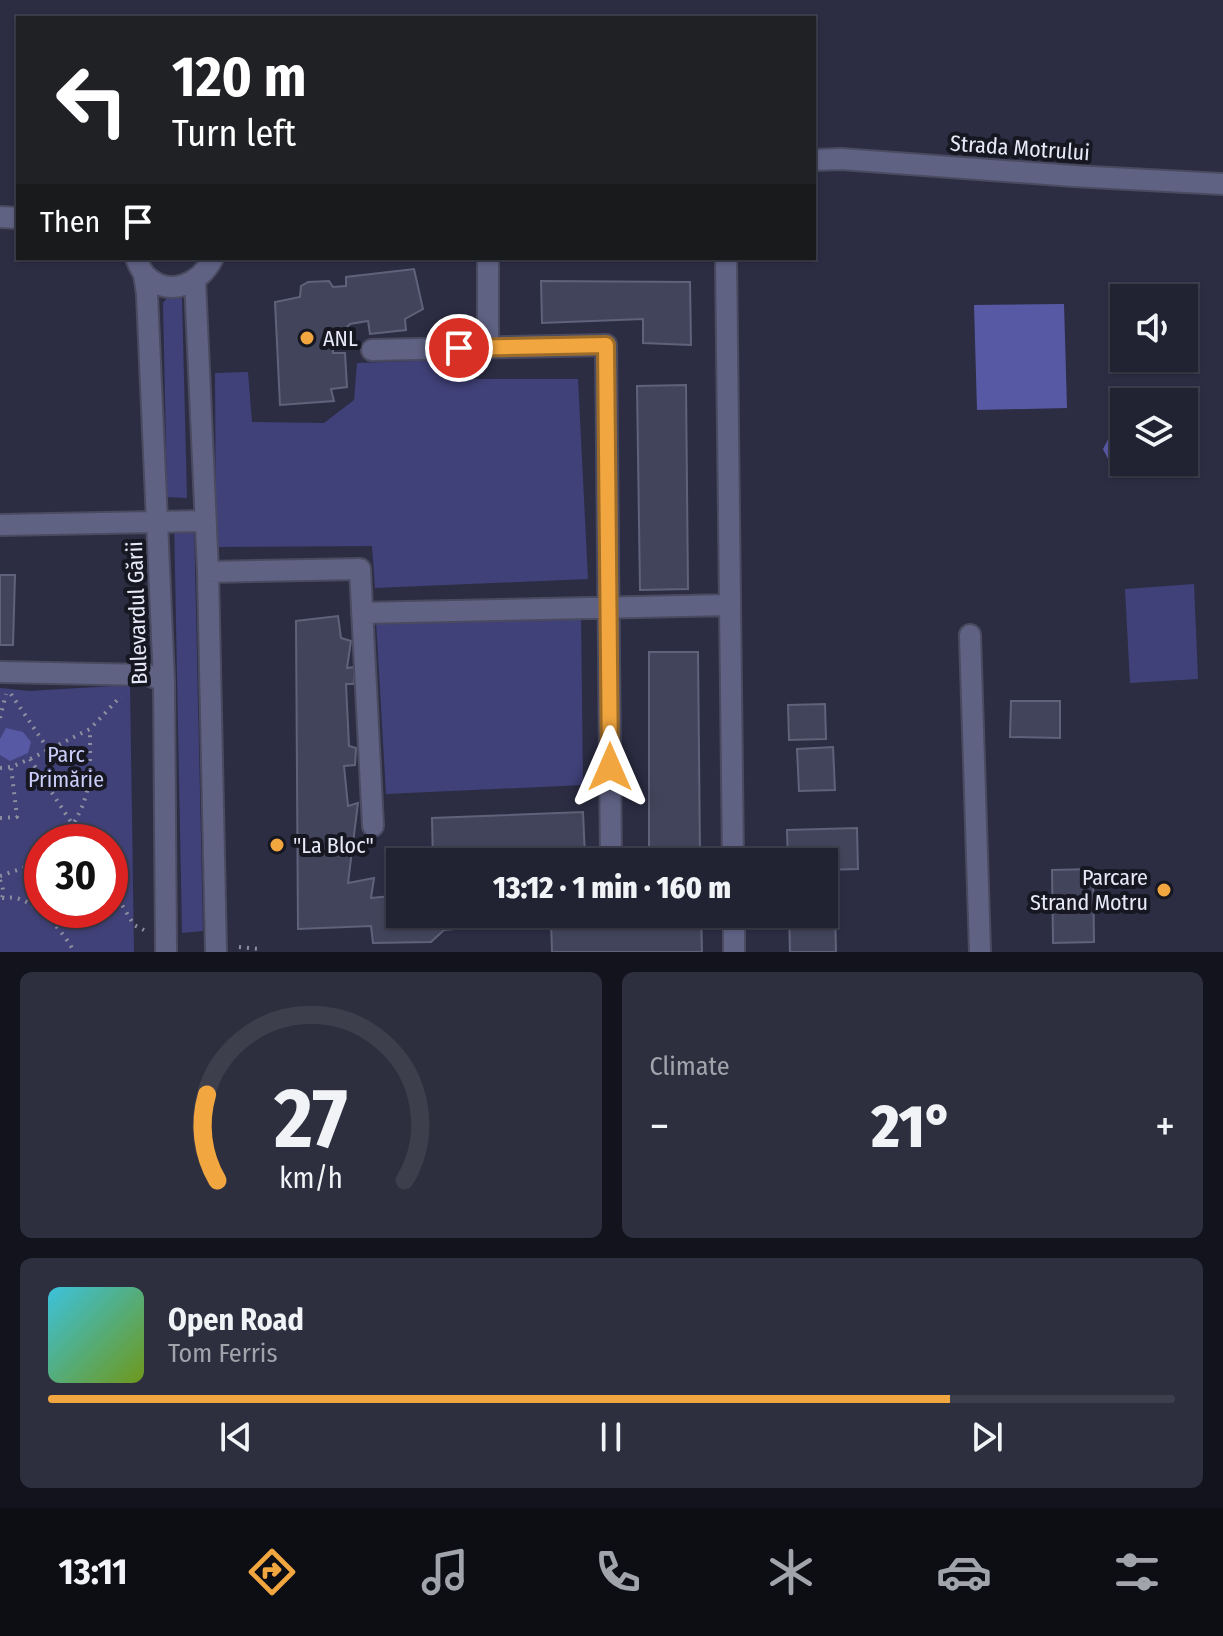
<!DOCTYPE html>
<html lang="en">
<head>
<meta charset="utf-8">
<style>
	:root { --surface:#212232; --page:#2d2f3e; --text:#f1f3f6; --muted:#a2a4ac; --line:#3e3f4d; --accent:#f1a63f }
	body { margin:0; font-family:"Fira Sans Condensed",sans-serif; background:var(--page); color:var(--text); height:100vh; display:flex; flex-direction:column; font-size:30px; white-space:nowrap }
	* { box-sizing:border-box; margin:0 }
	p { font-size:26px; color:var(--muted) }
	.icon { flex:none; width:44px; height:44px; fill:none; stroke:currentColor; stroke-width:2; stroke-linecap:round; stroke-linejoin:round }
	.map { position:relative; height:952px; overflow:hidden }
	.sheet { display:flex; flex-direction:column; gap:20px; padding:20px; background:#12131c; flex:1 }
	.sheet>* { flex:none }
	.guide { position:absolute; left:16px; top:16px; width:800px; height:244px; border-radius:0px; box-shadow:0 2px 6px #0004,0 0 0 2px var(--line); background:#202124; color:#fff; overflow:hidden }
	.buttons { position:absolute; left:1110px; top:284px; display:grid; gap:16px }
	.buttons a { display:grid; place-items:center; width:88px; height:88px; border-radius:0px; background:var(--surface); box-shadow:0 2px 6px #0004,0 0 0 2px var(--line); font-size:40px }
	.speed { position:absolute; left:24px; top:824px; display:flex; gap:16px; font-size:40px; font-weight:700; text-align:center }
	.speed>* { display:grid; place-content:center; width:104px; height:104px; border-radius:50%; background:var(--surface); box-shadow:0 2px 6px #0004,0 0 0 2px var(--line); line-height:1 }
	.speed .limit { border:12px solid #d22; background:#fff; color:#111 }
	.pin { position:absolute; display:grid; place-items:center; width:68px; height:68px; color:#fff; margin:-34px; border:4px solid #fff; border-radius:50%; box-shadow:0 2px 8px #0007 }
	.me { position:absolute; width:88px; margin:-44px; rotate:0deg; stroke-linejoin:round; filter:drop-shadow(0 0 6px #0008) }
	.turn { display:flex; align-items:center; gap:28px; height:168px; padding:0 24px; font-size:36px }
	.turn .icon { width:104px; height:104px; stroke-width:2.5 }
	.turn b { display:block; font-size:56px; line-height:68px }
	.then { display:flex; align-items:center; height:76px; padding:0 24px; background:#0003; gap:16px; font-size:30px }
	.big { font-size:60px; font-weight:800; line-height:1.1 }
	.sheet .widget { flex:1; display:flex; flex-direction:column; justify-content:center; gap:12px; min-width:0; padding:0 28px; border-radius:12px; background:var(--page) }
	.sheet .dial { align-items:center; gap:0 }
	.dial svg { height:208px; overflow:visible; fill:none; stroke:var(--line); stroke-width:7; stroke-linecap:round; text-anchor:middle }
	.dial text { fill:var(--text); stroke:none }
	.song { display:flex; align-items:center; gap:24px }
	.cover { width:96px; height:96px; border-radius:12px; background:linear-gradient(135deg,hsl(190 70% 55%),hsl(80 70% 35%)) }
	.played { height:8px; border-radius:4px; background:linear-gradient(90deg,var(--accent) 80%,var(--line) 80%) }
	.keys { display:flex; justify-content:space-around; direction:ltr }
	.heat { display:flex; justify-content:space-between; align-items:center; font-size:44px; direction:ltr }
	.sheet .tiles { flex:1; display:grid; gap:20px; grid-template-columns:1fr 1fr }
	.widget:last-child { grid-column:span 2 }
	.trip { position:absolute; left:386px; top:848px; width:452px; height:80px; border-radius:0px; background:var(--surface); box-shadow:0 2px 6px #0004,0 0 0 2px var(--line); font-weight:800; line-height:80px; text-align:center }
	.tab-bar { display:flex; height:128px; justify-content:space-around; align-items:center; background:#0d0e14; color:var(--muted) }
	.tab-bar .icon { width:56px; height:56px }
	.tab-bar .selected { color:var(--accent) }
	.tab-bar b { font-size:36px; color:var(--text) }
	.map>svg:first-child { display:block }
	.green { fill:#404178; fill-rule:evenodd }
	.water { fill:#5859a4 }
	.building { fill:#42445b; stroke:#5f627a; stroke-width:2 }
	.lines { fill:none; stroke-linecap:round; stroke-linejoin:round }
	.street-casing { stroke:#4a4b60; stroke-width:24 }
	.path { stroke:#8d8ea0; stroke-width:4; stroke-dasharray:2 6; stroke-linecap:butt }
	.street { stroke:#606284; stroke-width:20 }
	.route-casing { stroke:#9d6c29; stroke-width:20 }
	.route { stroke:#f1a63f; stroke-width:14 }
	.poi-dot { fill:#f1a63f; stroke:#161721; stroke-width:3 }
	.labels { text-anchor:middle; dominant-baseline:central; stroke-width:8; stroke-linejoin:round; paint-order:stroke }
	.street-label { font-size:22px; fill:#e8e9f8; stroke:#161721 }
	.poi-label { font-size:22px; fill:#e8e9f8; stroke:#161721; text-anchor:start }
	.park-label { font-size:22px; fill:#cacef9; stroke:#161721 }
</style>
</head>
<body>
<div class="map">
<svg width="1223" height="952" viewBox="0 0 1223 952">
	<rect width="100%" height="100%" fill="#2c2d43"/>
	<path class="green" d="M 170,295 L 178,295 L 182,299 L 187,498 L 167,497 L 163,303 Z
		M 472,359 L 474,379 L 578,379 L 588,579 L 375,588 L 372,546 L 216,547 L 215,373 L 248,372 L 252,422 L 324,423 L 354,400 L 357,363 Z
		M 174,518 L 194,519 L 203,931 L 182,933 Z
		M 1194,584 L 1198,679 L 1130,683 L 1125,589 Z
		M 581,614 L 583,785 L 386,794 L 376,621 Z
		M 130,685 L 134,952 L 0,952 L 0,688 L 29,691 ZM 42,842 L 110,842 L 110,910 L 42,910 Z"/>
	<path class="water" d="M 1064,304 L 1067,408 L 977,410 L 974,305 Z
		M 1125,387 L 1144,388 L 1149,402 L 1124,402 L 1124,462 L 1159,462 L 1143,476 L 1125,478 L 1113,469 L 1103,449 L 1115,426 L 1114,401 Z
		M 6,728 L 23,732 L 31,742 L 28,753 L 10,761 L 0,755 L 0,739 Z"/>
	<path class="building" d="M 414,269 L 423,309 L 405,319 L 406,330 L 370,334 L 368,321 L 350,324 L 333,342 L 333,353 L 345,353 L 347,387 L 331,389 L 334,401 L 280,405 L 275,302 L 300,297 L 301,286 L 308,282 L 329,281 L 333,287 L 346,286 L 346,277 Z
		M 541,281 L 690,282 L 691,345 L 643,343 L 643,319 L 542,323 Z
		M 686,385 L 688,589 L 640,590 L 637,386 Z
		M 0,575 L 15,575 L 13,645 L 0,645 Z
		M 338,616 L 341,638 L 351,641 L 347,668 L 355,667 L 354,684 L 346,684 L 349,746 L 356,748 L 355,765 L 344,766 L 348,806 L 358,803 L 348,883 L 374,878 L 371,898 L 392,896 L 392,888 L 400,888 L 400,914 L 454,914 L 454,929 L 444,930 L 431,942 L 373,943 L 371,926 L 298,929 L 296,621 Z
		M 649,652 L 698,652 L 700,855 L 649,858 Z
		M 1011,701 L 1060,701 L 1060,738 L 1010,737 Z
		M 825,704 L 826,739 L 789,740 L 788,705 Z
		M 833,747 L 835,790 L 799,791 L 797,749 Z
		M 583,812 L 585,857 L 433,862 L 432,818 Z
		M 857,828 L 858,869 L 824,870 L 824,862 L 788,862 L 787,830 Z
		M 1093,869 L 1094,942 L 1053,943 L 1052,870 Z
		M 835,909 L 836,952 L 790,952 L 789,914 L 824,914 L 824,910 Z
		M 619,914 L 632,914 L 633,921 L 653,919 L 653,914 L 701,914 L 702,952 L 552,952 L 551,921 Z"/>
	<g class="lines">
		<g class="street-casing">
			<path id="street" d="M 814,160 L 841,159 L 1073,176 L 1223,184
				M 0,217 L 18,218
				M 136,258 C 138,263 141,270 145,275 C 169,299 200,284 213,258
				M 726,258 L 733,862
				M 144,274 L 147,294 L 164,681 L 166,952
				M 195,281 L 208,572 L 216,952
				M 488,348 L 488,258
				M 372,350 L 606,345 L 611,862
				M 0,525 L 205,521
				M 208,572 L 360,569 L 373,826
				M 362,613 L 730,605
				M 970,635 L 980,952
				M 0,672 L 148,675 L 164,681
				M 734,914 L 734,952"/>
		</g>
		<path class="path" d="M 11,694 L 48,749
			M 0,718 L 6,694
			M 30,759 L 84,842
			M 0,768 L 11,767 L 30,759 L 90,729 L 121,696
			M 0,818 L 17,817 L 11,767
			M 61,842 C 93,799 90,780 90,729
			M 0,876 L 23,868 L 42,857
			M 0,880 C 3,887 5,894 0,902
			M 110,885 L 134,925 L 144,930
			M 2,898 C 7,898 11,897 16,898 C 38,903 65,933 74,952
			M 239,947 L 259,949 L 258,952"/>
		<use href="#street" class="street"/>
	</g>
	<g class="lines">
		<g class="route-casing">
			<path id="route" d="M 459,348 L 606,345 L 610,767"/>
		</g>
		<use href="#route" class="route"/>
	</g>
	<g class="poi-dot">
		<circle cx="307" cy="338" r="8"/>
		<circle cx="277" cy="845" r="8"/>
		<circle cx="1164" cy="890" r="8"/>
	</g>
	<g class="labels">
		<g class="street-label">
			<text transform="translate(1020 148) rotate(4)">Strada Motrului</text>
			<text transform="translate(137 613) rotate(-92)">Bulevardul Gării</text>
		</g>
		<g class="poi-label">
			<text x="323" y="338">ANL</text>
			<text x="293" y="845">"La Bloc"</text>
			<text x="1148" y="877" text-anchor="end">Parcare<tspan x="1148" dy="25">Strand Motru</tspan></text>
		</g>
		<g class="park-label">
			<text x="66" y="754">Parc<tspan x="66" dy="25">Primărie</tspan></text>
		</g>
	</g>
</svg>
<div class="buttons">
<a><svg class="icon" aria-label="sound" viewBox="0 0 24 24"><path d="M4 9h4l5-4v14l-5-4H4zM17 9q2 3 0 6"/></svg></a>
<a><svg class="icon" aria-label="layers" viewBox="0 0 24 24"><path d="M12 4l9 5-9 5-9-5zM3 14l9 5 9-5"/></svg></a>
</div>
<div class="speed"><div class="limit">30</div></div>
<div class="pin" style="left:459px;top:348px;background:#d93025"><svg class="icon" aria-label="arrive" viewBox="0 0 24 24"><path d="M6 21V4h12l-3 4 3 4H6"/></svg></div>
<svg class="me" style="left:610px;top:767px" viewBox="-20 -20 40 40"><path d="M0-17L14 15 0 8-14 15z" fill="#f1a63f" stroke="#fff" stroke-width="4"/></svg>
<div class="trip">13:12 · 1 min · 160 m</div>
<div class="guide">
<div class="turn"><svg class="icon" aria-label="left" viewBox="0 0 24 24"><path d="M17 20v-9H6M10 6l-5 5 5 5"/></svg><div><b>120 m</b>Turn left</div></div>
<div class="then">Then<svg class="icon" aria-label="arrive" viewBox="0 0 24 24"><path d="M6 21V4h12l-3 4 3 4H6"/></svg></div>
</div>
</div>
<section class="sheet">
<div class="tiles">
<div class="widget dial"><svg viewBox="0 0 100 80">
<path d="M14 69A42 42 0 1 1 86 69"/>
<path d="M14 69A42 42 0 0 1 10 36" stroke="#f1a63f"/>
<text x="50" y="56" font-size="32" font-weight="700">27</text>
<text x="50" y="72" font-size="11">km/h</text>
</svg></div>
<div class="widget"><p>Climate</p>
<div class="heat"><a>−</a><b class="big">21°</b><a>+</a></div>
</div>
<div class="widget">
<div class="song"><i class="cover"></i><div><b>Open Road</b><p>Tom Ferris</p></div></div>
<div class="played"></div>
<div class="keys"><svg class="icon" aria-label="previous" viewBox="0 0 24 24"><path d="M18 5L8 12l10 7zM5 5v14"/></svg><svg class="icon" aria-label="pause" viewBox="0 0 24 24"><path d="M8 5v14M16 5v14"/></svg><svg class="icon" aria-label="next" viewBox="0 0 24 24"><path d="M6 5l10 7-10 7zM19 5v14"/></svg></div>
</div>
</div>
</section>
<nav class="tab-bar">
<b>13:11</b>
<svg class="icon selected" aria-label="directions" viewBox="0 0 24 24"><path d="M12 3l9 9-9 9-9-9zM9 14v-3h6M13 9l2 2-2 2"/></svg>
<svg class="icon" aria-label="music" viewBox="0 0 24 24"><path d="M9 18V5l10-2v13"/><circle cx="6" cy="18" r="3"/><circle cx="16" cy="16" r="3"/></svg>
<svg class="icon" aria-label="phone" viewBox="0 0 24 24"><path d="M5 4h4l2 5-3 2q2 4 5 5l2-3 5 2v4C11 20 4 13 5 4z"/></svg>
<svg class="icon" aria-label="climate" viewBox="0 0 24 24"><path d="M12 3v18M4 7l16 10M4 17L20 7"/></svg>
<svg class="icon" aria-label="car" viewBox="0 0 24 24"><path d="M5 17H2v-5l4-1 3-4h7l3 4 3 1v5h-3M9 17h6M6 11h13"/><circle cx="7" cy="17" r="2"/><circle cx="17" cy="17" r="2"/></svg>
<svg class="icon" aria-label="filters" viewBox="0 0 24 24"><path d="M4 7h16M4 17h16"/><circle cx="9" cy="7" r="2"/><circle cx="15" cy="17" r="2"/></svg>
</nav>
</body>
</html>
